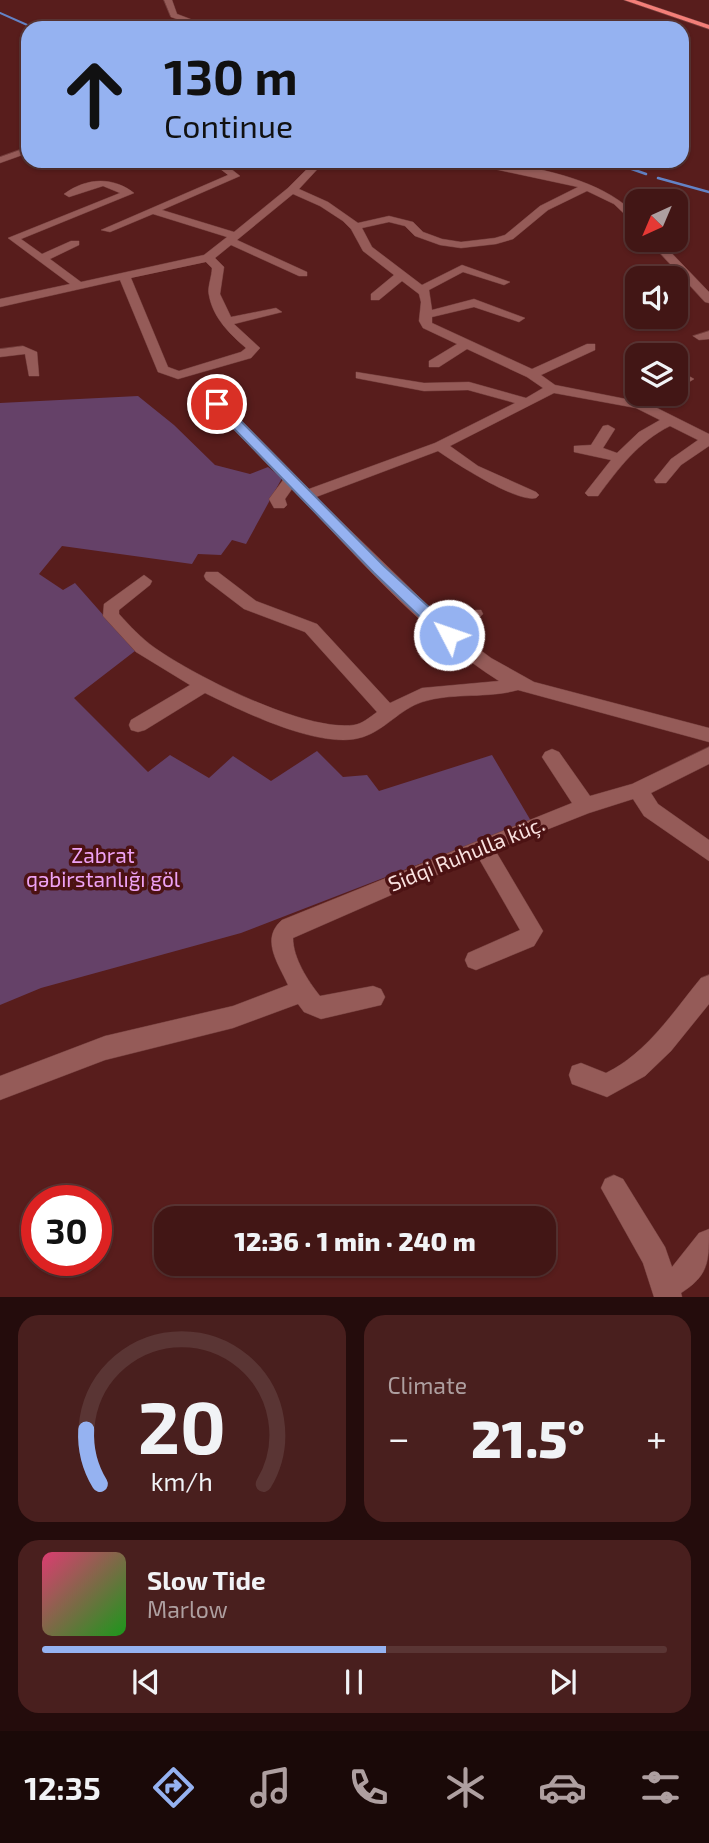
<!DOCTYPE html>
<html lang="en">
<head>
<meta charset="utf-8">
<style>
	:root { --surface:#421615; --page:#491f1e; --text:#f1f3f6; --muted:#ae9fa0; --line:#5a3534; --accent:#95b2f1 }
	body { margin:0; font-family:"Exo 2",sans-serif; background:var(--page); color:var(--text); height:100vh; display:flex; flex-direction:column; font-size:26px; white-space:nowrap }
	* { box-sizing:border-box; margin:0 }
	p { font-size:23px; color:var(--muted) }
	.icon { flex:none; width:38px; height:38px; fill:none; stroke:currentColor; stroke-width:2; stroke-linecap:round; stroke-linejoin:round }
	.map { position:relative; height:1297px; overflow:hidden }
	.panel { display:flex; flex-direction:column; gap:18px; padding:18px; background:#240c0c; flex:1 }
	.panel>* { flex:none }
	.guide { position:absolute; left:21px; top:21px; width:668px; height:147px; border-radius:21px; box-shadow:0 2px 5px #0004,0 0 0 2px var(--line); background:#95b2f1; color:#111; overflow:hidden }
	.needle { width:46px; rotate:224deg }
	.controls { position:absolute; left:625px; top:189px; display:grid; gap:14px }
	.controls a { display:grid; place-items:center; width:63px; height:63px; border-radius:14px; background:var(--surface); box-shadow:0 2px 5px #0004,0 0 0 2px var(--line); font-size:35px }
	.speed { position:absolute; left:21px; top:1185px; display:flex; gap:14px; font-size:35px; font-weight:700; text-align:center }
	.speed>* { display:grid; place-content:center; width:91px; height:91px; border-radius:50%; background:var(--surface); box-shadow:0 2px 5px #0004,0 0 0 2px var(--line); line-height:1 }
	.speed .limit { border:10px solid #d22; background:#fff; color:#111 }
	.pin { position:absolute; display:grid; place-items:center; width:60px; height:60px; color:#fff; margin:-30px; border:4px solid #fff; border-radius:50%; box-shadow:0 2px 7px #0007 }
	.me { position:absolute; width:77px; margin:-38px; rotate:311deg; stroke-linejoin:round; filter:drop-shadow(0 0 5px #0008) }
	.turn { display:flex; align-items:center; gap:24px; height:147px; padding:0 28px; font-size:32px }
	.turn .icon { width:91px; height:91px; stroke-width:2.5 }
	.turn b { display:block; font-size:49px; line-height:60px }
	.big { font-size:52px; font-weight:800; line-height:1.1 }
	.panel .card { flex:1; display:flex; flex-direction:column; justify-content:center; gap:10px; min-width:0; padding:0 24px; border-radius:21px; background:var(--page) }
	.panel .dial { align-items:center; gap:0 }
	.dial svg { height:182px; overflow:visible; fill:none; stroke:var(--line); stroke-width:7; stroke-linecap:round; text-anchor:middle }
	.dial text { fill:var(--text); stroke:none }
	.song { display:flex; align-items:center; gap:21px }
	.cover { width:84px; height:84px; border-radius:10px; background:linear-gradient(135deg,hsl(340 70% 55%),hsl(120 70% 35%)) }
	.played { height:7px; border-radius:4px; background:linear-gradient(90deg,var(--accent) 55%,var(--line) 55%) }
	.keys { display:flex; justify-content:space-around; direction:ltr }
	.heat { display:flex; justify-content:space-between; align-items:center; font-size:38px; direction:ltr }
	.panel .tiles { flex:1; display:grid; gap:18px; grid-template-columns:1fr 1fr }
	.card:last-child { grid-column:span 2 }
	.trip { position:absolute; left:154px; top:1206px; width:402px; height:70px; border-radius:21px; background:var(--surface); box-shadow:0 2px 5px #0004,0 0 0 2px var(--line); font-weight:800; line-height:70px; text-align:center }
	.tab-bar { display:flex; height:112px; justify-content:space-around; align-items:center; background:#1a0908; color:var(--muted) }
	.tab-bar .icon { width:49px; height:49px }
	.tab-bar .selected { color:var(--accent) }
	.tab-bar b { font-size:32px; color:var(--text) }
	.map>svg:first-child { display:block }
	.green { fill:#654168 }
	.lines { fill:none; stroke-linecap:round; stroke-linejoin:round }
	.stream-far1 { stroke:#6383c6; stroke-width:2 }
	.stream { stroke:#6383c6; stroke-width:2.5 }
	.minor-casing { stroke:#723d3b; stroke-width:1 }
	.major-casing { stroke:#723d3b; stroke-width:1 }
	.minor { fill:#955b58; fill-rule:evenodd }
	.major { fill:#f37f79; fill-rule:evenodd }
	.route { fill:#95b2f1; stroke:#61749d; stroke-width:2 }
	.labels { text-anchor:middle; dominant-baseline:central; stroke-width:7; stroke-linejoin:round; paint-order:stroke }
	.street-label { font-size:21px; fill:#fae2e0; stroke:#4c1213 }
	.park-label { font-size:21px; fill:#eea2f4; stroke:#4c1213 }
</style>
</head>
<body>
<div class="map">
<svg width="709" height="1297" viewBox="0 0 709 1297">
	<rect width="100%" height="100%" fill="#581d1c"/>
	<path class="green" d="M 138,396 L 174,425 L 215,465 L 250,474 L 268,467 L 282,478 L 246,544 L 232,540 L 221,555 L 198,554 L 192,564 L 62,546 L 39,574 L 63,590 L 75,583 L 135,651 L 74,698 L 148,772 L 170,755 L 209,778 L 233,756 L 271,781 L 317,751 L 343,777 L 367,775 L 379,791 L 492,755 L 531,821 L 241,933 L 41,988 L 0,1005 L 0,403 Z"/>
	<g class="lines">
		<path class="stream-far1" d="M 0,13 L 34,28"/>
		<path class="stream" d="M 609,161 L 646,174
			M 658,178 L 709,192"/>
		<g class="minor-casing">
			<path id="minor" d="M 164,0 L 172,0 L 177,14 L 214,28 L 203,28 L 171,17 Z
				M 28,147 L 28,153 L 0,163 L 0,157 Z
				M 210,161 L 221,161 L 240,176 L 162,210 L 234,232 L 288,188 L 315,161 L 325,161 L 299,189 L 328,202 L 358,223 L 389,216 L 413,222 L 423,232 L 442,239 L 461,242 L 495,238 L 505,235 L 540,206 L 578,187 L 457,161 C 512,161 599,174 637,216 L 637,226 L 614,204 L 587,191 L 548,210 L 513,239 L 496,244 L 461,248 L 440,245 L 415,236 L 405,226 L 389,222 L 362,228 L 372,247 L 422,285 L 462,265 L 510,282 L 504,285 L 463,272 L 429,290 L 432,310 L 474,299 L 525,318 L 519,322 L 474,307 L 432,317 L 432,323 L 532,369 L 587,344 L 595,344 L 595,350 L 541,375 L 555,385 L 646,403 L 658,394 L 673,394 L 657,408 L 709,434 L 709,446 L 681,465 L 666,483 L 656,483 L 654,480 L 671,459 L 698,440 L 670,426 C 638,442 619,468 598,496 L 588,496 L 585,493 L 611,460 L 574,452 L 574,446 L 591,445 L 603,426 L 608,425 L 615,429 L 603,448 L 617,453 L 639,432 L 660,420 L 636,408 L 554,393 L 450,446 L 478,466 L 536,492 L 539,495 L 536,498 C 517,503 455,463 438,451 L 316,497 L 449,626 L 469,610 L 481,610 L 483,614 L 460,635 L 491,658 L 534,682 L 709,728 L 709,742 L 518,690 C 487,699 453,692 422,702 C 400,709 385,730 363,737 C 322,751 242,711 205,693 L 145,730 L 138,732 L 131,730 L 129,725 L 131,720 L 190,685 L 136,652 L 103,616 L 104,604 L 144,575 L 152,581 L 150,585 L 119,610 L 119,614 C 130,626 141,638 155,648 C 195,676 305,732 354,725 C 362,724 370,717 377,712 L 305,632 L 244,609 L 206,580 L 204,576 L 206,572 L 218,572 L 256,601 L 317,624 L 390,703 L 422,688 L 499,681 C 420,631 357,556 292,489 L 285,499 L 287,505 L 284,508 L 274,508 L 269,499 L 283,480 L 212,407 L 212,401 L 222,401 L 309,489 L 435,443 L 515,403 L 468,390 L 424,391 L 361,379 L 356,378 L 356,372 L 424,383 L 469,382 L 526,398 L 543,388 L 527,377 L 467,349 L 439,367 L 429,367 L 429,361 L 457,344 L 423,328 L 419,321 L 421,302 L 419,294 L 402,281 L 379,300 L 371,300 L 371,294 L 394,275 L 363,251 L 351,229 L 343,221 L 320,206 L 293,194 L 237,240 L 307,272 L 307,276 L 299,276 L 231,245 L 215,258 L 224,267 L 220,294 L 231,317 L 276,308 L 282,312 L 234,324 L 260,348 L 251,358 L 178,379 L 158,372 L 120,280 L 0,307 L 0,299 L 70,284 L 8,238 L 120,193 L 103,186 L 69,197 L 64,194 C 86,178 112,176 134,193 L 21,239 L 42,254 L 71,241 L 79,241 L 79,245 L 50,259 L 81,282 L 204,255 L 227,237 L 153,214 L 110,232 L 101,230 L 228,175 ZM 206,262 L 212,268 C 212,276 207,288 209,295 C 213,318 230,334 246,348 L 241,352 L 179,371 L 168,367 L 131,278 Z
				M 648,240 L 659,240 L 709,292 L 709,303 L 705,302 Z
				M 709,331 L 709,339 L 699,340 L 693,336 Z
				M 23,346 L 37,352 L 39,376 L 29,376 L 25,354 L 0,357 L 0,349 Z
				M 687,375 L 694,379 L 676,390 L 676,381 Z
				M 709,747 L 709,764 L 651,793 L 658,804 L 709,840 L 709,861 L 644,816 L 633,799 L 589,813 L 495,850 L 543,931 L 534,946 L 476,970 L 468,967 L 465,960 L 468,953 L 520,930 L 478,857 L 293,938 C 293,958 308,981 320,996 L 373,986 L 381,989 L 385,997 L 381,1005 L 321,1019 L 304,1012 L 298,1004 L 233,1028 L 105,1060 L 0,1100 L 0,1076 L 105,1036 L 233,1006 L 288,985 C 278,963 260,939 282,920 L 572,803 L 542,757 L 545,752 L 552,749 L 559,752 L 590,796 L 632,784 Z
				M 709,975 L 709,1004 L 671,1051 L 645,1076 L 607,1097 L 572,1084 L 569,1075 L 572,1066 L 581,1063 L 606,1073 C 647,1053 673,1012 701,978 Z
				M 614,1175 L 623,1179 L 665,1247 L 672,1267 L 699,1233 L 709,1229 C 709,1262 709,1275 681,1293 L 682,1297 L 654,1297 L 643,1263 L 601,1188 L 605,1179 Z"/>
		</g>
		<g class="major-casing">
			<path id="major" d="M 624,0 L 635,0 L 709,25 L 709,29 Z"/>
		</g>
		<use href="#minor" class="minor"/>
		<use href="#major" class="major"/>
	</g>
	<path class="route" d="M 217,401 L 222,402 L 384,566 L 455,631 L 457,635 L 455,639 L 443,639 L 374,573 L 213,407 L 211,404 Z"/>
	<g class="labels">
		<g class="street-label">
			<text transform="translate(466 853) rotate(-22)">Sidqi Ruhulla küç.</text>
		</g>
		<g class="park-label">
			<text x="103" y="854">Zabrat<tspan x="103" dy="24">qəbirstanlığı göl</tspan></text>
		</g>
	</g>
</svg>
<div class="controls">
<a><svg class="needle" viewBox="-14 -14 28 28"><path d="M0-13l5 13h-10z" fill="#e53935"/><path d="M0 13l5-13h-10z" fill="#ae9fa0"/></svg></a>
<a><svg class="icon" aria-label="sound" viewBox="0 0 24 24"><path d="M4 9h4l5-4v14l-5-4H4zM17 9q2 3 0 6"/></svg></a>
<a><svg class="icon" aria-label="layers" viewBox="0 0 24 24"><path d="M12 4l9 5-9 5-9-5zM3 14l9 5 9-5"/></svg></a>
</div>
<div class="speed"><div class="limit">30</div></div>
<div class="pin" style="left:217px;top:404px;background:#d93025"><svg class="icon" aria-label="arrive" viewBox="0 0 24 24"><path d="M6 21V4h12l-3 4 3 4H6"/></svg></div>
<svg class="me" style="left:449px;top:635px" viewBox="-20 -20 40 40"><circle r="17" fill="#95b2f1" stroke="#fff" stroke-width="3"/><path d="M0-11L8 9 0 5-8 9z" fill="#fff"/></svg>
<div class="trip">12:36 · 1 min · 240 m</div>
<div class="guide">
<div class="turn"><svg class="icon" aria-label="ahead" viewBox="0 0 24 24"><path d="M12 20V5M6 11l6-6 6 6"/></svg><div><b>130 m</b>Continue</div></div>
</div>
</div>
<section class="panel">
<div class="tiles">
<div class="card dial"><svg viewBox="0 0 100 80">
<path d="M14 69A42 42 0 1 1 86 69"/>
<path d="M14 69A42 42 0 0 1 8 45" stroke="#95b2f1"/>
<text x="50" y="56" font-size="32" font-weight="700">20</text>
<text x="50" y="72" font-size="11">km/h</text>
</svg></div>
<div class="card"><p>Climate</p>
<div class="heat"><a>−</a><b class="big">21.5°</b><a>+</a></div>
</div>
<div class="card">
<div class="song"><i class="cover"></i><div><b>Slow Tide</b><p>Marlow</p></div></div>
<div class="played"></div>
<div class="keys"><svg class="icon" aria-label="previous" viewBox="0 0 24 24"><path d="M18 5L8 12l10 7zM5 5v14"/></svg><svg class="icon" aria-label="pause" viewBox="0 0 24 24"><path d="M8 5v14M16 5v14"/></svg><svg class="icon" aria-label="next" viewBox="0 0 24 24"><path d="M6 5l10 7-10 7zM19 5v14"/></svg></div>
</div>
</div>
</section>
<nav class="tab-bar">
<b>12:35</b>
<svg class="icon selected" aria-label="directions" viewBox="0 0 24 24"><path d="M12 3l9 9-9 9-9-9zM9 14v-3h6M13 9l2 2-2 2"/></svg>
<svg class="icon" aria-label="music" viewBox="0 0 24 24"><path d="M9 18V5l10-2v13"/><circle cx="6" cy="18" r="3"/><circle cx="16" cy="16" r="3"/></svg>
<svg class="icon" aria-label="phone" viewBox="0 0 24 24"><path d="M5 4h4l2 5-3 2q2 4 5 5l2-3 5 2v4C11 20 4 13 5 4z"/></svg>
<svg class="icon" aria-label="climate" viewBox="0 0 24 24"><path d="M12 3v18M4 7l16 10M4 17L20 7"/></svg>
<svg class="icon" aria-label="car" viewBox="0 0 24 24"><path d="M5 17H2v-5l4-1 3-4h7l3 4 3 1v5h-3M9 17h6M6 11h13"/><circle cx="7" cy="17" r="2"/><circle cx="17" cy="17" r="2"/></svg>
<svg class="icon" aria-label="filters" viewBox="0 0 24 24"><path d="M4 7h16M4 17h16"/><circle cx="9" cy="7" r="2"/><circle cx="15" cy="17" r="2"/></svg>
</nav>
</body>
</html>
